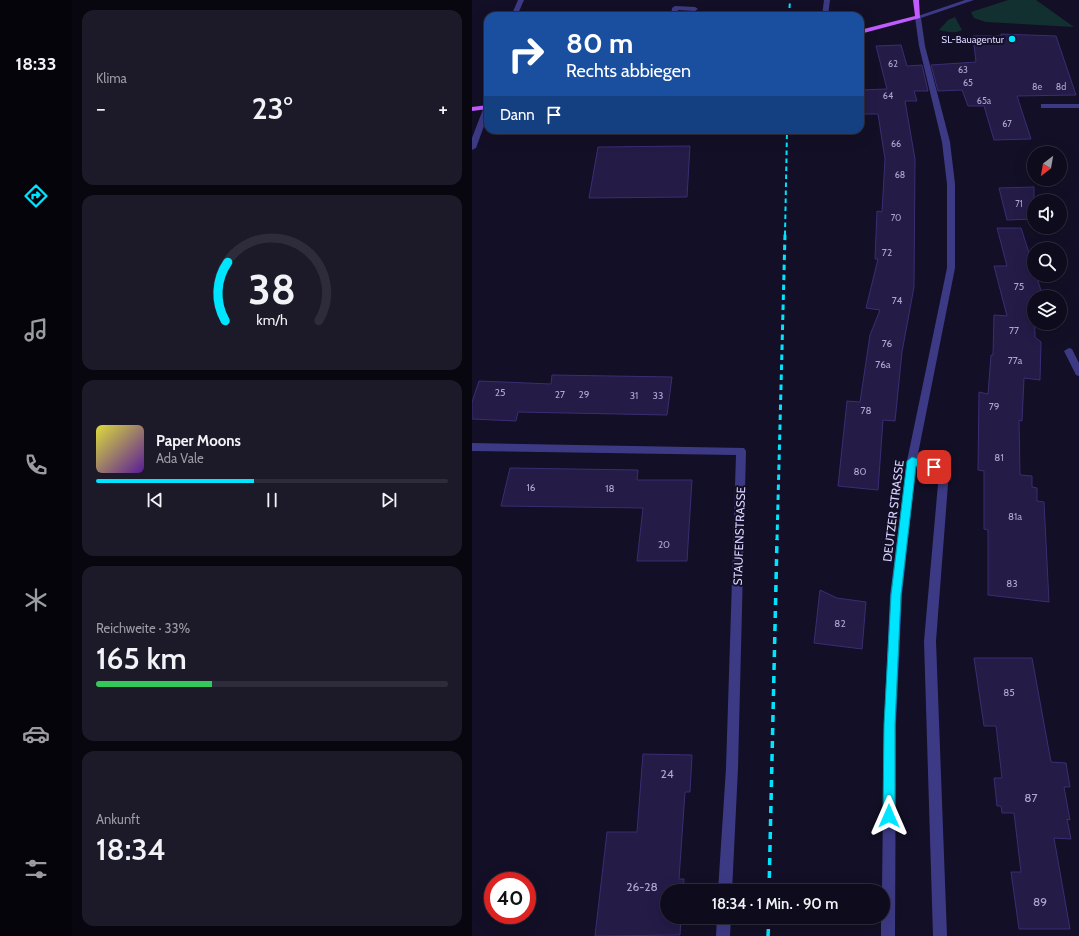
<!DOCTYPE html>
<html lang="de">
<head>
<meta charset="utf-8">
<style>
	:root { --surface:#0e0b1c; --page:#1c1929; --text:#f1f3f6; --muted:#9b9ba3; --line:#2e2b3b; --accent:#00e5ff }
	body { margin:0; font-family:Cabin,sans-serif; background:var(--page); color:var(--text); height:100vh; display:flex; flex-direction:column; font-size:15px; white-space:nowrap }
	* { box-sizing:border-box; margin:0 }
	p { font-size:13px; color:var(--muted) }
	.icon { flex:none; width:22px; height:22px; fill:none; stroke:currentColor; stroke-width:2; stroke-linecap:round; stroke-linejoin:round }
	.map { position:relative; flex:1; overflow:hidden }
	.details { display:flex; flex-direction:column; gap:10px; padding:10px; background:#08060f; width:400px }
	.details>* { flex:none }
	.guide { position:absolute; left:12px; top:12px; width:380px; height:122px; border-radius:12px; box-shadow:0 4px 16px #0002,0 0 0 1px var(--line); background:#1a4fa0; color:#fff; overflow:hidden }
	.needle { width:26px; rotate:211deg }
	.fabs { position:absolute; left:555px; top:146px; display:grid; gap:8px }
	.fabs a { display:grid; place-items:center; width:40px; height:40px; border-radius:50%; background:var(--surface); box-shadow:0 4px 16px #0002,0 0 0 1px var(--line); font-size:20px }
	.speed { position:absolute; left:12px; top:872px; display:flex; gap:8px; font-size:20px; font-weight:700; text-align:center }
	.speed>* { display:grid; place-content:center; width:52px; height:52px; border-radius:50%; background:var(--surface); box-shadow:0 4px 16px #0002,0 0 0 1px var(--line); line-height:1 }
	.speed .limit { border:6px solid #d22; background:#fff; color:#111 }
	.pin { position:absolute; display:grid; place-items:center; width:34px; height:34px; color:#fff; margin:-17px; border-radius:8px; box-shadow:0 2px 6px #0006 }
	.me { position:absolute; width:44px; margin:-22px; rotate:0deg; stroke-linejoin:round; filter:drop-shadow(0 0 3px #0008) }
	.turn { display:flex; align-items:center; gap:14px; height:84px; padding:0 16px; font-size:18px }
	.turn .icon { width:52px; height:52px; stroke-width:2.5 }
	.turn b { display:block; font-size:28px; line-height:34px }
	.then { display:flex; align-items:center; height:38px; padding:0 16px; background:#0003; gap:8px; font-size:15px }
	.big { font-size:30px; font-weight:600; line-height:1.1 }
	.details .tile { flex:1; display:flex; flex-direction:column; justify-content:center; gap:6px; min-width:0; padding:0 14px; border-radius:12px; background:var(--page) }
	.details .dial { align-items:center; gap:0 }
	.dial svg { height:104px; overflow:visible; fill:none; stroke:var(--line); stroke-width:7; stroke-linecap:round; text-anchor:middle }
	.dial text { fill:var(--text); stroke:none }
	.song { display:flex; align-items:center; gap:12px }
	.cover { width:48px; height:48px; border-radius:6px; background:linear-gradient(135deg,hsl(60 70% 55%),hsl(270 70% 35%)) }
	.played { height:4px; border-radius:2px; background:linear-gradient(90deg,var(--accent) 45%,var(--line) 45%) }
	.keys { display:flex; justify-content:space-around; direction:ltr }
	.heat { display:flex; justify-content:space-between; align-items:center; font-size:22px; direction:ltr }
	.charge { height:6px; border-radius:3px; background:linear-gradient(90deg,#34c759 33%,var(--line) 0) }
	.trip { position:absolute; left:188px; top:884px; width:230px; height:40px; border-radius:20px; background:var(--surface); box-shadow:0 4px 16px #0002,0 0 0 1px var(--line); font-weight:600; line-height:40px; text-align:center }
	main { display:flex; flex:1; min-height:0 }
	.tab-bar { display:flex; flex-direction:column; width:72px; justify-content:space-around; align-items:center; background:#06040b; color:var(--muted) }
	.tab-bar .icon { width:28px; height:28px }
	.tab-bar .current { color:var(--accent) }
	.tab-bar b { font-size:18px; color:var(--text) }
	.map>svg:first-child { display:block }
	.green { fill:#12302f }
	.building { fill:#241b47; stroke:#3b2d73 }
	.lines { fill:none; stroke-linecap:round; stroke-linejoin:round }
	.minor { fill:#3d3a85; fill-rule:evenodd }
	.major { fill:#c25bff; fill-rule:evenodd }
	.rail-far2 { stroke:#00e5ff; stroke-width:2; stroke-dasharray:4.5 3.5; stroke-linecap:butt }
	.rail-far1 { stroke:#00e5ff; stroke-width:3; stroke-dasharray:5.5 4.5; stroke-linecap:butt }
	.rail { stroke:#00e5ff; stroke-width:3.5; stroke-dasharray:7 6; stroke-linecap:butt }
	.route { fill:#00e5ff; stroke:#0095a6 }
	.poi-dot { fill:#00e5ff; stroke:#130f26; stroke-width:1.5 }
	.labels { text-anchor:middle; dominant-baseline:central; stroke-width:4; stroke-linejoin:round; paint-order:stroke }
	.far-number-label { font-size:9px; fill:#aca6d1 }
	.far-poi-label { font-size:10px; fill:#d9d4ff; stroke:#130f26; text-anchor:end }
	.number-label { font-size:10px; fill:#aca6d1 }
	.street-label { font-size:12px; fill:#d9d4ff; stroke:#130f26 }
	.near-number-label { font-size:12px; fill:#aca6d1 }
</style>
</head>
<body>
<main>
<nav class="tab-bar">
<b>18:33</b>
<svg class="icon current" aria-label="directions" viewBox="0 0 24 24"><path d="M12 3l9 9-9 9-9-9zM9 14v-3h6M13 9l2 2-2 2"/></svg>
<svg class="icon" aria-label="music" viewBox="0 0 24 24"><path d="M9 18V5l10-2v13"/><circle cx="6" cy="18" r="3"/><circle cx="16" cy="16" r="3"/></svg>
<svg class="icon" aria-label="phone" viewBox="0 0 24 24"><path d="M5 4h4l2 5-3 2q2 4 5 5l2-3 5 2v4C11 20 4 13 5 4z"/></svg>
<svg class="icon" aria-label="climate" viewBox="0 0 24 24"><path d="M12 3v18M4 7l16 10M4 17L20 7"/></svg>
<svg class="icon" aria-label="car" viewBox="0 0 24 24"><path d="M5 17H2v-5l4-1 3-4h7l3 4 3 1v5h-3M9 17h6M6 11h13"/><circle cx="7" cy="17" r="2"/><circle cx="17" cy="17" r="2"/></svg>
<svg class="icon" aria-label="filters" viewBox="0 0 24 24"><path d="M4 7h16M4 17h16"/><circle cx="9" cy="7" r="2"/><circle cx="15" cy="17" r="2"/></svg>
</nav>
<section class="details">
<div class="tile"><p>Klima</p>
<div class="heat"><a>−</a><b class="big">23°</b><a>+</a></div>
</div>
<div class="tile dial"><svg viewBox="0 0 100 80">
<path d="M14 69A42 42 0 1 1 86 69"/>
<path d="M14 69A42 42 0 0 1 16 24" stroke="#00e5ff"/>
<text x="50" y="56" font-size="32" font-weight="700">38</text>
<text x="50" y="72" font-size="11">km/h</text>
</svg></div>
<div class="tile">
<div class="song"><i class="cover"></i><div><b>Paper Moons</b><p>Ada Vale</p></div></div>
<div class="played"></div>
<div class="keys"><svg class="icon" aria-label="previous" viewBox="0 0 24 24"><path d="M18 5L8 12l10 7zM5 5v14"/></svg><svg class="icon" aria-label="pause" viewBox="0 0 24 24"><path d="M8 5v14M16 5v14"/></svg><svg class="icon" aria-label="next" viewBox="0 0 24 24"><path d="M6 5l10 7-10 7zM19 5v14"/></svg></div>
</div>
<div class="tile"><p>Reichweite · 33%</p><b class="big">165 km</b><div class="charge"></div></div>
<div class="tile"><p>Ankunft</p><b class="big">18:34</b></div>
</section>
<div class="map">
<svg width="607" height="936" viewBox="0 0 607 936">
	<rect width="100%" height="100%" fill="#130f26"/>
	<path class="green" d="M 536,0 L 564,0 L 602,27 L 514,22 L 502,18 L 499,12 Z
		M 483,17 L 490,30 C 483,34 475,32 467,30 L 476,20 Z"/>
	<path class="building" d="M 529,34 L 584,36 L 604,95 L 545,96 L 559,139 L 522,140 L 512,106 L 496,106 L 490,90 L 466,91 L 459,65 L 504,62 L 501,36 L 529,36 Z
		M 429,45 L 435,66 L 450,65 L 456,91 L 442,91 L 445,101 L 433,101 L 443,159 L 442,287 L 430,352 L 423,421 L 411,420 L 406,490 L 366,486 L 375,401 L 388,402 L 398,335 L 408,310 L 394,308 L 406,259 L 403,259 L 405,211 L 410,212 L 413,159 L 406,114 L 388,114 L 388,90 L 415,89 L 404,46 Z
		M 218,146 L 215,197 L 117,198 L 126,147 Z
		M 562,187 L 562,219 L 535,220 L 527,188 Z
		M 525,228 L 549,228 L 562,268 L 562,275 L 564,275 L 571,297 L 562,297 L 563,337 L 569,342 L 568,380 L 552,378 L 550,421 L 547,420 L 548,475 L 560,476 L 560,487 L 565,488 L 565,501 L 572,502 L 577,602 L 516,595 L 516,530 L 512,529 L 512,471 L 506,470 L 507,392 L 516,394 L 519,355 L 521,355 L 522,315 L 535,316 L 522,266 L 535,266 Z
		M 80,375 L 200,377 L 195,415 L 46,412 L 44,421 L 0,419 L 0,402 L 7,381 L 79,384 Z
		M 38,468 L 166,470 L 165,480 L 220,480 L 215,561 L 165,561 L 171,508 L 29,506 Z
		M 348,590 L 365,598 L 394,602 L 390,649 L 342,643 Z
		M 502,658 L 560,658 L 579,762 L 594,763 L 598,787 L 592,787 L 598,820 L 595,819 L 599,839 L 582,838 L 598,929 L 547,929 L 539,872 L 549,872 L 542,813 L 530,813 L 529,806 L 525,806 L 522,778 L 530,778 L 524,726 L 512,726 Z
		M 171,754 L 220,755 L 218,792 L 213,792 L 207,879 L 212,879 L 211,891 L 195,891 L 195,917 L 209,917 L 208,935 L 123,936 L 135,832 L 165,832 Z"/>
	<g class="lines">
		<path class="minor" d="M 46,0 L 52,0 L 45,16 L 39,16 Z
			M 352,0 L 358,0 L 356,16 L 350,16 Z
			M 493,0 L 502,0 L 449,18 L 453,46 L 478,142 L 483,184 L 483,268 L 445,459 L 476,468 L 477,471 L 464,641 L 475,936 L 461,936 L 452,641 L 467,473 L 444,466 L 430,595 L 424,725 L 423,936 L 409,936 L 409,917 L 411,917 L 411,891 L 410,891 L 412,725 L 418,595 L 435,461 L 475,268 L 475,184 L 470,142 L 447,46 L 443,17 Z
			M 203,6 L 223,7 L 226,9 L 223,11 L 206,10 L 205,16 L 199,16 L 200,8 Z
			M 13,104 L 16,104 L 16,115 L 4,148 L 0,150 L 0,138 Z
			M 569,104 L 607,104 L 607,108 L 569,108 Z
			M 597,348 L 600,349 L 607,363 L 607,376 L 604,375 L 592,351 Z
			M 0,443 L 272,448 L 274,451 L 266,768 L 260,891 L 246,891 L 254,768 L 264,455 L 0,451 Z
			M 245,917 L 259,917 L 258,936 L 244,936 Z"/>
		<path class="major" d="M 441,0 L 447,0 L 448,18 L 388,34 L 388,30 L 443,16 Z
			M 16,105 L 16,109 L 0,111 L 0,107 Z"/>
		<path class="rail-far2" d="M 317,16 L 318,0
			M 313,235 L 315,130"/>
		<path class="rail-far1" d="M 305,540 L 313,234"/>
		<path class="rail" d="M 297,891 L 305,539
			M 296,936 L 297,917"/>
	</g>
	<path class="route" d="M 440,457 L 465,465 L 466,467 L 462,471 L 444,466 L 429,595 L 423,725 L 423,816 L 421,820 L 417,822 L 413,820 L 411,816 L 412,725 L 419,595 L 435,461 Z"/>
	<circle class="poi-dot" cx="540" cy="39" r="4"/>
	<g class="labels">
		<g class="far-number-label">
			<text x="421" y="63">62</text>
			<text x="491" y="69">63</text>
			<text x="496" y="82">65</text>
			<text x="565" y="86">8e</text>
			<text x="589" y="86">8d</text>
			<text x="416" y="95">64</text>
			<text x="512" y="100">65a</text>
			<text x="535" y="123">67</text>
			<text x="424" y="143">66</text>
			<text x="428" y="174">68</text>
			<text x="547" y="203">71</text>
			<text x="424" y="217">70</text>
		</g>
		<g class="far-poi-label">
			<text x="532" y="39">SL-Bauagentur</text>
		</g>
		<g class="number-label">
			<text x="415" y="252">72</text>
			<text x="547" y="286">75</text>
			<text x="425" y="300">74</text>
			<text x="542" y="330">77</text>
			<text x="415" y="343">76</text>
			<text x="543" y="360">77a</text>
			<text x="411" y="364">76a</text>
			<text x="28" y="392">25</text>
			<text x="88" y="394">27</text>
			<text x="112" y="394">29</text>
			<text x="162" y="395">31</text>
			<text x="186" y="395">33</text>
			<text x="522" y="406">79</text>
			<text x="394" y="410">78</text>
			<text x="527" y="457">81</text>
			<text x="388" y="471">80</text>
			<text x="59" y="487">16</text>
			<text x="138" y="488">18</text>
			<text x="543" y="516">81a</text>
			<text x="192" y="544">20</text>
			<text x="540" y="583">83</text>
			<text x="368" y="623">82</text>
			<text x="537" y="692">85</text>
		</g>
		<g class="street-label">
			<text transform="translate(421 511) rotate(-83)">DEUTZER STRASSE</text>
			<text transform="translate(267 536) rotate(-88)">STAUFENSTRASSE</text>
		</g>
		<g class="near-number-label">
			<text x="195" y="773">24</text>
			<text x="559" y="797">87</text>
			<text x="170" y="886">26-28</text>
			<text x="568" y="901">89</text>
		</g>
	</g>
</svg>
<div class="fabs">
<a><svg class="needle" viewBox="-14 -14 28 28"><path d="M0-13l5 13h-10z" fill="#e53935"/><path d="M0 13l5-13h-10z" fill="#9b9ba3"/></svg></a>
<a><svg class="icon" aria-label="sound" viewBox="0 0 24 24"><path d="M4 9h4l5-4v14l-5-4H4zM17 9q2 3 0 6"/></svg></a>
<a><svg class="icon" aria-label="search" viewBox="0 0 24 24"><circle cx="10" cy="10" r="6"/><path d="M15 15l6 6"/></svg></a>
<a><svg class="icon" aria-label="layers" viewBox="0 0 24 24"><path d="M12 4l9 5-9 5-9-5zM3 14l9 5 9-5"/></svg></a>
</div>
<div class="speed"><div class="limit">40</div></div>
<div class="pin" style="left:462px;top:467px;background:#d93025"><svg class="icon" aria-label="arrive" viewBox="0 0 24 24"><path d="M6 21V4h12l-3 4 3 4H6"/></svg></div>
<svg class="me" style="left:417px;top:816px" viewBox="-20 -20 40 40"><path d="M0-17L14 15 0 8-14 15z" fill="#00e5ff" stroke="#fff" stroke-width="4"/></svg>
<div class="trip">18:34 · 1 Min. · 90 m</div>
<div class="guide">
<div class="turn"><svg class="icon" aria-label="right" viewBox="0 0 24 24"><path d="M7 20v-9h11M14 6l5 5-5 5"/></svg><div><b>80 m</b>Rechts abbiegen</div></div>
<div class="then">Dann<svg class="icon" aria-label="arrive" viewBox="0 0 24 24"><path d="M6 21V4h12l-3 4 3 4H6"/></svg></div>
</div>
</div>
</main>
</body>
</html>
